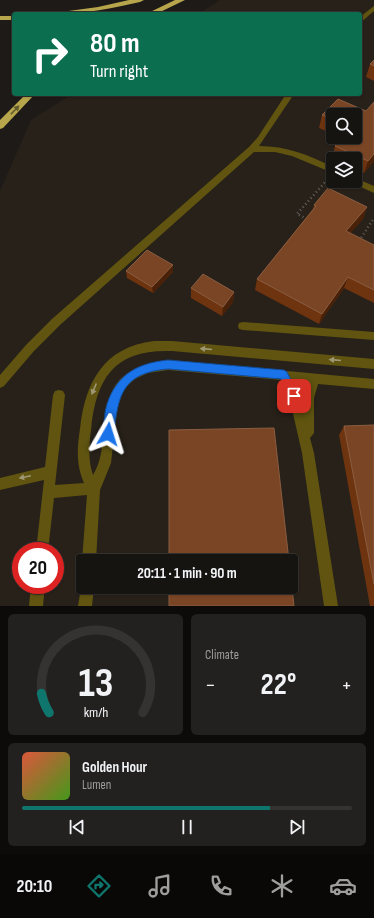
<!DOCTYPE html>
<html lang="en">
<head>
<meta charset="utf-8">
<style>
	:root { --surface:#161411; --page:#23211f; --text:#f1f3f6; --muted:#9e9e9f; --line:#353331; --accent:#0f766e }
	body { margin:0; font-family:"Sofia Sans Condensed",sans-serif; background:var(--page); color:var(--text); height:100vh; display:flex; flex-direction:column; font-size:15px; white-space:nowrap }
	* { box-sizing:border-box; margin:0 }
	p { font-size:13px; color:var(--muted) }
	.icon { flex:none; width:22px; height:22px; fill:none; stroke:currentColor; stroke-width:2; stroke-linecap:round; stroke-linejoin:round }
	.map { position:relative; height:606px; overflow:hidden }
	.drawer { display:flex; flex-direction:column; gap:8px; padding:8px; background:#0c0b09; flex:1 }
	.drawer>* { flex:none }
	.guide { position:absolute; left:12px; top:12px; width:350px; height:84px; border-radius:4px; box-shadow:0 1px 3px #0004,0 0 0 1px var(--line); background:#0b6e4f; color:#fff; overflow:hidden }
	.buttons { position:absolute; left:326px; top:108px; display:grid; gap:8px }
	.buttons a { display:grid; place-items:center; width:36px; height:36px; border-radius:4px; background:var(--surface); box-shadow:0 1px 3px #0004,0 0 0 1px var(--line); font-size:20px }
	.speed { position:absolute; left:12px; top:542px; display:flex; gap:8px; font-size:20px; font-weight:700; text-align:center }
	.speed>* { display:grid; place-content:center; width:52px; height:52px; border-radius:50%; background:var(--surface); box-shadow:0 1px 3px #0004,0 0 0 1px var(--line); line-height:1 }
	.speed .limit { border:6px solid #d22; background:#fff; color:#111 }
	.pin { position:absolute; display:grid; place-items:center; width:34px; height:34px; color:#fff; margin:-17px; border-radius:8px; box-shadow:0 2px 6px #0006 }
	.me { position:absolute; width:44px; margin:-22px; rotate:6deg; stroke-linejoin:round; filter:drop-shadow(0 0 3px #0008) }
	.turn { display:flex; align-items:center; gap:14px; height:84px; padding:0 12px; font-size:18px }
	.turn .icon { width:52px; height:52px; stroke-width:2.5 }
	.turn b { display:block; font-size:28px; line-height:34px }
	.big { font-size:30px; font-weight:700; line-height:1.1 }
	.drawer .widget { flex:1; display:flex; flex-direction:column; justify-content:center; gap:6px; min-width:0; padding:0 14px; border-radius:6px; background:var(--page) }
	.drawer .dial { align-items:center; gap:0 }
	.dial svg { height:104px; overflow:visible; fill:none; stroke:var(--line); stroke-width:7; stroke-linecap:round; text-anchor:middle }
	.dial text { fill:var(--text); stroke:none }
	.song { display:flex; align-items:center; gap:12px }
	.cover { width:48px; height:48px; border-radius:6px; background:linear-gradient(135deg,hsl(10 70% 55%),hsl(100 70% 35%)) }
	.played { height:4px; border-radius:2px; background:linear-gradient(90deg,var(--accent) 75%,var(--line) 75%) }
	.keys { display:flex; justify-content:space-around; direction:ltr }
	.heat { display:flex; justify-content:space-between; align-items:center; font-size:22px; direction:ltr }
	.drawer .tiles { flex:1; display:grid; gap:8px; grid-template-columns:1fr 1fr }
	.widget:last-child { grid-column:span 2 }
	.trip { position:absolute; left:76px; top:554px; width:222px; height:40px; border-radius:4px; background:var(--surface); box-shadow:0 1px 3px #0004,0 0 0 1px var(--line); font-weight:700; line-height:40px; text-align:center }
	.tab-bar { display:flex; height:64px; justify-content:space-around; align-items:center; background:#090807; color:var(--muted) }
	.tab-bar .icon { width:28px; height:28px }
	.tab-bar .on { color:var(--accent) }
	.tab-bar b { font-size:18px; color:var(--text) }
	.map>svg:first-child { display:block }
	.built { fill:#272119; fill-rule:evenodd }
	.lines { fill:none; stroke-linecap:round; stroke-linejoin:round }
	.path { stroke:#656260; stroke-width:2.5; stroke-dasharray:1 3; stroke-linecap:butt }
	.minor { fill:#605410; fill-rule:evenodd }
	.highway { fill:#b7a64b; fill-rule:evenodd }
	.wall { fill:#6e330f }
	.shaded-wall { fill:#492109 }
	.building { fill:#7a4525; stroke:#8a5d41 }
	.oneway { fill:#62592e }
	.oneway2 { fill:#9f9875 }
	.route { fill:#1a73e8; stroke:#114b97 }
</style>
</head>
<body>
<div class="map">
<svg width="374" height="606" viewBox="0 0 374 606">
	<rect width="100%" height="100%" fill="#1d1a17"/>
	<path class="built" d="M 220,0 L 374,0 L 374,606 L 0,606 L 0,191 L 31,120 L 72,94 L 360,94 L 360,14 L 198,14 ZM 333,115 L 355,115 L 355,137 L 333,137 ZM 333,159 L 355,159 L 355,181 L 333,181 ZM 21,551 L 55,551 L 55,585 L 21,585 ZM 83,561 L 291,561 L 291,587 L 83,587 Z"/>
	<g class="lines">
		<path class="path" d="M 307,219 L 297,214 L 327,180
			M 359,241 L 374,218"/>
		<path class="minor" d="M 374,6 L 374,11 L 360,23 L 360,17 Z
			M 286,94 L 294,94 L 259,146 C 286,146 309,155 333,167 L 333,173 L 292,156 L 275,152 L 254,152 L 60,325 L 34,351 L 4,386 L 0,388 L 0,375 L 26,345 L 52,319 L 249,147 L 258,137 Z
			M 355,178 L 374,186 L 374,193 L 352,183 L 351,181 L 355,181 Z
			M 243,322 L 374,332 L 374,340 L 243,330 L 239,329 L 238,326 L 239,323 Z
			M 154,341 L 172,341 L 374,359 L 374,369 L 172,351 C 116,349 96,376 91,430 C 89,445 88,461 93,475 C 101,462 102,449 103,434 C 108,384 117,369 168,360 L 374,379 L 374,389 L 318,384 L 314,398 L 314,433 L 310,438 L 314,453 L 338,606 L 324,606 L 302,453 L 289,396 L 281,380 L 168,370 L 148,373 L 135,379 L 125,388 L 121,397 L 117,410 L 111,463 L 100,490 L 96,561 L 83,561 L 83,562 L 82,561 L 87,495 L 54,498 L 48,551 L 36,551 L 44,480 L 0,490 L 0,478 L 45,467 L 53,395 L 55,391 L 59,390 L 63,391 L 65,395 L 55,485 L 84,483 C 76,465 77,448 80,429 C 85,382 104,347 154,341 ZM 293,381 L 308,383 L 302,398 L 302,406 L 300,395 Z
			M 82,582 L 83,587 L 94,587 L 92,606 L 78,606 Z
			M 31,585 L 45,585 L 43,606 L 29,606 Z"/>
		<path class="highway" d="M 129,0 L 144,0 L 140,2 C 112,8 86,14 57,14 L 61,12 L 98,7 Z
			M 175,0 L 185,0 L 156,14 L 146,14 Z
			M 0,16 L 14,16 L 14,20 L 0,20 Z
			M 26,94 L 35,94 L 3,128 L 0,129 L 0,120 Z"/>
	</g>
	<path class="wall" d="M 374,60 L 374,81 L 366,77 L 370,64 Z
		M 374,102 L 374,161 L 364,173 L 355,169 L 355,159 L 333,159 L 333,160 L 332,159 L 335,146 L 342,138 L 340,137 L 355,137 L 355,115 L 333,115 L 333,134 L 319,128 L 322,115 L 366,111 Z
		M 314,205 L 367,207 L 363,219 L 350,233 L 374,245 L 374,303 L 344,288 L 319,324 L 255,290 L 257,279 L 313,209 Z
		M 173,265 L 173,272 L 153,293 L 127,278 L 126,271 Z
		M 191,288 L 234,292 L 233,302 L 222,316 L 191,298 Z
		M 374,425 L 374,606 L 370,606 L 339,435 L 344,426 Z"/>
	<path class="shaded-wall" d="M 374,154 L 374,161 L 364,173 L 368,161 Z
		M 367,207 L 363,219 L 342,243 L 346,231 Z
		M 173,265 L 173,272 L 153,293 L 152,287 Z
		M 348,277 L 344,288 L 319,324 L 322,314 Z
		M 234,292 L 233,302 L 222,316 L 223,307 Z"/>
	<path class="building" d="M 374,60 L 374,66 L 370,64 Z
		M 338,99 L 366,111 L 374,102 L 374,154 L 368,161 L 335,146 L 343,137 L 355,137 L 355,115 L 333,115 L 333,120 L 322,115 Z
		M 328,188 L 367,207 L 346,231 L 374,245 L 374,290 L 348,277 L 322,314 L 257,279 L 316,206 L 314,205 Z
		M 147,250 L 173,265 L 152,287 L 126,271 Z
		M 203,274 L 234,292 L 223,307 L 191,288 Z
		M 374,425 L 374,584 L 344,426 Z
		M 274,428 L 289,561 L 169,561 L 169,430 Z
		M 291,579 L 294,606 L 169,606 L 169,587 L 291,587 Z"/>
	<defs><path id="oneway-solid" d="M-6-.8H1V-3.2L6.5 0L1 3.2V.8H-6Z"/></defs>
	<use class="oneway" href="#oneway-solid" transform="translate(15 110) rotate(-46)"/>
	<g class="oneway2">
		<use href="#oneway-solid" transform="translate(206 349) rotate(-175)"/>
		<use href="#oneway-solid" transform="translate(335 360) rotate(-175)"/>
		<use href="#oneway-solid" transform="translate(94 389) rotate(113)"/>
		<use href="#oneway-solid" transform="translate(25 477) rotate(168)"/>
	</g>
	<path class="route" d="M 168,360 L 284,370 L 287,372 L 299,396 L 298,399 L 294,400 L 290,399 L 281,379 L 168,369 C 122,373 118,395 114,434 L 112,438 L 108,439 L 105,438 L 103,434 C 104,424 104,413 107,404 C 117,374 138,363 168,360 Z"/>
</svg>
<div class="buttons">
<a><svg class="icon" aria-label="search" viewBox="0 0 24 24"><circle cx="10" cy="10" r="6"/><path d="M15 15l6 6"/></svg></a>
<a><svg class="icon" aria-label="layers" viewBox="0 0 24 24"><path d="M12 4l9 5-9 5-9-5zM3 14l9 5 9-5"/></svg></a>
</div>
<div class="speed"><div class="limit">20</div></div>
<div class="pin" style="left:294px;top:396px;background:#d93025"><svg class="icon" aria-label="arrive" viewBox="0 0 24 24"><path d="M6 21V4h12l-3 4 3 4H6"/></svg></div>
<svg class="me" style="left:108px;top:434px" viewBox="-20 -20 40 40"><path d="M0-17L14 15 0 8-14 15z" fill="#1a73e8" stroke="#fff" stroke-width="4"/></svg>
<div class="trip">20:11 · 1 min · 90 m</div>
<div class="guide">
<div class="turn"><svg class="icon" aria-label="right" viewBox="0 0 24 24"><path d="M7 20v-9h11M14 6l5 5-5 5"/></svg><div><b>80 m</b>Turn right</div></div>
</div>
</div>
<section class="drawer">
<div class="tiles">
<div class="widget dial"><svg viewBox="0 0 100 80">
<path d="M14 69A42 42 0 1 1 86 69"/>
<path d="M14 69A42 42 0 0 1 8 54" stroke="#0f766e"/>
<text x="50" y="56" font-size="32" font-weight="700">13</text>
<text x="50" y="72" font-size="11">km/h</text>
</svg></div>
<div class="widget"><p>Climate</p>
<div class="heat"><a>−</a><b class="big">22°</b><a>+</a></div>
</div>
<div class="widget">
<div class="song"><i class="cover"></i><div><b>Golden Hour</b><p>Lumen</p></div></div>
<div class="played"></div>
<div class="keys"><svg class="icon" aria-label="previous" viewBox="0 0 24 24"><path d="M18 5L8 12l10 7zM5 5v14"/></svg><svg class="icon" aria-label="pause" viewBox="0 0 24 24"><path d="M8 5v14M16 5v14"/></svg><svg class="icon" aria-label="next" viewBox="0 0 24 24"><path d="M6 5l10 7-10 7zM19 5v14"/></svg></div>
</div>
</div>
</section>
<nav class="tab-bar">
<b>20:10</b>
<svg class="icon on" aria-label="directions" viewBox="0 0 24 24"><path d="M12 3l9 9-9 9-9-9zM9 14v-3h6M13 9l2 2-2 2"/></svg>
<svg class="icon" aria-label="music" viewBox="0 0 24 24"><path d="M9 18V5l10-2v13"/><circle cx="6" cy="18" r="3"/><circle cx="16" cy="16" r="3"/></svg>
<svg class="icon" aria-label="phone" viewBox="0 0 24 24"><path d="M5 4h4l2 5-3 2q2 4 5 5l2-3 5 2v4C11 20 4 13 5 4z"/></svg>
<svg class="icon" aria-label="climate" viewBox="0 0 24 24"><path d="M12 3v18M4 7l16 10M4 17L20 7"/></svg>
<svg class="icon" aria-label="car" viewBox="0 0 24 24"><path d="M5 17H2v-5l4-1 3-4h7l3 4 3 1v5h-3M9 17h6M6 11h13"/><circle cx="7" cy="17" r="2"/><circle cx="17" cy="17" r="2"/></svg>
</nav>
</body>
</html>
